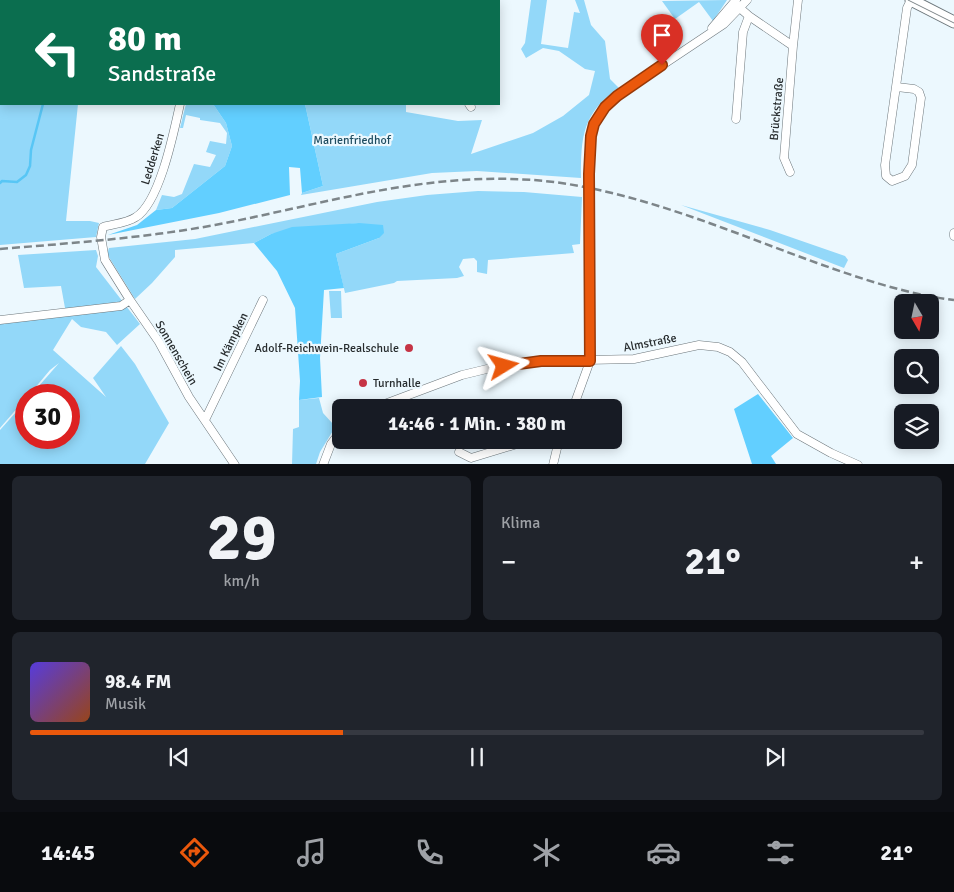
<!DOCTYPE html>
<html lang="de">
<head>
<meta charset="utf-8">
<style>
	:root { --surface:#171b24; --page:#20242c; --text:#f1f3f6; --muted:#9ea1a6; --line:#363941; --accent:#ea580c }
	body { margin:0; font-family:Signika,sans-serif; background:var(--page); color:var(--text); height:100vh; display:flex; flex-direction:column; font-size:19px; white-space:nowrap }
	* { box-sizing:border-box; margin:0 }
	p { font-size:16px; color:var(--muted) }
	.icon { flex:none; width:28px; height:28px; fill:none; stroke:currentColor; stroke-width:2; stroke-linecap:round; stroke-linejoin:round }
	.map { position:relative; height:464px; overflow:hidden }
	.sheet { display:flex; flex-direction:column; gap:12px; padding:12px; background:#0d0f14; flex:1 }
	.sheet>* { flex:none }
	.guide { position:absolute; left:0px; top:0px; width:500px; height:105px; box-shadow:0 2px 12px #0003; background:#0b6e4f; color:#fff; overflow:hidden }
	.needle { width:32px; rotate:171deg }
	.fabs { position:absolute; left:894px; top:294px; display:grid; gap:10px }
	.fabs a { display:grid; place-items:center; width:45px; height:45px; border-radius:8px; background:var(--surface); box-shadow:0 2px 12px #0003; font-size:25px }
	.speed { position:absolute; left:15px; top:384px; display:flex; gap:10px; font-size:25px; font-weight:700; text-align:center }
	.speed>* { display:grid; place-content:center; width:65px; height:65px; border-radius:50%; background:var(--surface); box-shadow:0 2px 12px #0003; line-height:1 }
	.speed .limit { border:8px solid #d22; background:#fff; color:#111 }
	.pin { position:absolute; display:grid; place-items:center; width:42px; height:42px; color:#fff; margin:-51px -21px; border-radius:50% 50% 50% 0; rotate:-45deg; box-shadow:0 0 5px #0007 }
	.pin .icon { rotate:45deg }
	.me { position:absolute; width:55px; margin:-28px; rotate:82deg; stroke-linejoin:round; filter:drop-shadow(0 0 4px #0008) }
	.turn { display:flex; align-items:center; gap:18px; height:105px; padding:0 25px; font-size:22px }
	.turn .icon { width:65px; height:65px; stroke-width:2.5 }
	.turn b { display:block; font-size:35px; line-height:42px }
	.big { font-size:38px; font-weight:700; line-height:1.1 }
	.sheet .card { flex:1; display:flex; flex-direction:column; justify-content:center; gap:8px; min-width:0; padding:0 18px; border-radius:8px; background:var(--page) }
	.sheet .dial { align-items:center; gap:0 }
	.dial b { font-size:65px; line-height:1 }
	.song { display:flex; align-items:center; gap:15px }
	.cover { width:60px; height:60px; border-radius:8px; background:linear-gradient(135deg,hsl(250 70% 55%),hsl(20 70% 35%)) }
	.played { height:5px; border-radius:2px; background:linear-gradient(90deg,var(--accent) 35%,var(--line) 35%) }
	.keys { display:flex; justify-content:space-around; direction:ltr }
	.heat { display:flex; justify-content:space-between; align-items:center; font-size:28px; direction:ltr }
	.sheet .tiles { flex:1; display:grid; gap:12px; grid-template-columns:1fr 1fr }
	.card:last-child { grid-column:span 2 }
	.trip { position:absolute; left:332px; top:399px; width:290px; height:50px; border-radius:8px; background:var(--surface); box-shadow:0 2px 12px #0003; font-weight:700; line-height:50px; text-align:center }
	.tab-bar { display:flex; height:80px; justify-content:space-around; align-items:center; background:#090b0e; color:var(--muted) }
	.tab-bar .icon { width:35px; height:35px }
	.tab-bar .current { color:var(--accent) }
	.tab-bar b { font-size:22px; color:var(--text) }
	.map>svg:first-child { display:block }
	.green { fill:#93d8f9 }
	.forest { fill:#62cfff }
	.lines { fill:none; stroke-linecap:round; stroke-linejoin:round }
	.stream { stroke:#58c6f5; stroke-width:2.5 }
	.street-casing { stroke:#6c767b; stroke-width:9 }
	.secondary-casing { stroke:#6c767b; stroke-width:13 }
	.street { stroke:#fff; stroke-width:8 }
	.secondary { stroke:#fff; stroke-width:11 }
	.tram { stroke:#7d8589; stroke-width:1 }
	.rail { stroke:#7d8589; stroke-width:2.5; stroke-dasharray:8 4; stroke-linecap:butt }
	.street-bridge-casing { stroke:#6c767b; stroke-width:9; stroke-linecap:butt }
	.street-bridge { stroke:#fff; stroke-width:8 }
	.route-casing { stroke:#983908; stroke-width:12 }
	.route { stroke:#ea580c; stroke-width:9 }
	.poi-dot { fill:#c53445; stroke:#ecf8fe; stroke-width:2 }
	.labels { text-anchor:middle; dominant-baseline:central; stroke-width:4.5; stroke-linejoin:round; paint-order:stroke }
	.street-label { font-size:12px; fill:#272c2e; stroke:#ecf8fe }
	.park-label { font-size:12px; fill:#1e4c60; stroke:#ecf8fe }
	.poi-label { font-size:12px; fill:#272c2e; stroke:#ecf8fe; text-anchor:end }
</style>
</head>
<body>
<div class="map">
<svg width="954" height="465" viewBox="0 0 954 465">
	<rect width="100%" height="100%" fill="#ecf8fe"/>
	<path class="green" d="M 0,0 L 188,0 L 1,1 L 1,104 L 78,104 L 66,221 L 90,221 L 99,223 L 96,237 L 0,245 Z
		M 270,0 L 419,0 L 270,1 Z
		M 531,0 L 547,0 L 541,44 L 568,48 L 574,12 L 580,13 L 575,0 L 584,0 L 591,25 L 605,41 L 610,79 L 619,88 C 582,113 581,137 581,178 L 477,171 L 432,173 L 301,195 L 302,193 L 323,186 L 305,104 L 406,104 L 406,112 L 458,121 L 482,120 L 471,154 L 533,133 L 563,116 L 589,95 L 595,71 L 585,69 L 559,51 L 543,48 L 526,58 L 521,49 L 525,43 Z
		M 727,0 L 713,21 L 699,2 L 675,19 L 662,1 Z
		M 186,104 L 213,104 L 226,123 L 232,146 L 225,166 L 172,208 L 156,210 L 162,195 L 174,197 L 182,194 L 194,164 L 210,167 L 216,155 L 206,152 L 210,141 L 226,144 L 227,133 L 220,123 L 200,120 L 200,118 L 186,115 L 183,128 L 180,128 Z
		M 478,191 L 524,192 L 582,197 L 580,244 L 572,245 L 574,253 L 488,260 L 487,274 L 477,272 L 477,261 L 474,258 L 463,259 L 459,267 L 464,276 L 457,278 L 397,281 L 394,283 L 345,293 L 336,254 L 379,238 L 359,223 L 330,226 L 271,234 L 254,243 L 175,250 L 175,257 L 152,283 L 135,299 L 107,254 L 109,248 L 195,239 L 377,202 L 427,195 Z
		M 681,205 L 770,230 L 845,256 L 848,260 L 844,268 Z
		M 96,250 L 98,256 L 96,267 L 140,324 L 117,345 L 106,332 L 81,327 L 72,319 L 53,350 L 106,397 L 93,378 L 121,346 L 135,364 L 169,423 L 145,464 L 0,464 L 0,430 L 26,401 L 26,438 L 69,438 L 69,395 L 31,395 L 59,363 L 50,370 L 29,395 L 26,395 L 26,398 L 0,428 L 0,324 L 64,316 L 65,308 L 61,286 L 24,288 L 18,255 Z
		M 329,291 L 341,291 L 342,318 L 331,318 Z
		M 319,398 L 323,413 L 333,424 L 334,429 L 320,452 L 316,464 L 292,465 L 293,429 L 299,427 L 299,400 Z"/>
	<path class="forest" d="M 213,104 L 305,104 L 323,186 L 302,193 L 300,168 L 289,167 L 290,195 L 219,213 L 108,235 L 137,225 L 156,210 L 172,208 L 225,166 L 232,146 L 226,123 Z
		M 359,223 L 383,225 L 384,233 L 379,238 L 336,254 L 344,288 L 324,290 L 320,358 L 322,397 L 299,400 L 300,381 L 295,308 L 277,271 L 254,243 L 271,234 L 292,227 Z
		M 758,394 L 793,438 L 771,456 L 776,464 L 752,464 L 734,409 Z"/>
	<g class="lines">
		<path class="stream" d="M 0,183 L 2,181 L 17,182 L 26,175 L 30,166 L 31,150 L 43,104"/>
		<g class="street-casing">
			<path id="street" d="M 191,1 L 192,0
				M 479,1 L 480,0
				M 734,3 L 749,16 L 793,46 L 784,158 L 790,172
				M 712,28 L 736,0
				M 793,46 L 798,0
				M 897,87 L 914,89 L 919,92 L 921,98 L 912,165 L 905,176 L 892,181 L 886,176 L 885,165 L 907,8 L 911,0
				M 180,104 C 174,131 160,202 136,217 C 127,223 114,224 103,227 L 101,237 L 105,260 L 130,300 L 159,342 L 189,397 L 235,465
				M 469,104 L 471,107
				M 736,119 L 743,32 L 749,16
				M 589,174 L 591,136 L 594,124 L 605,107 L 631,86 L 724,24 L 747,0
				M 954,233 L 954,236
				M 0,320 L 121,306 L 130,300
				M 374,408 L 462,375 L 491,368 L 541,361 L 634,359 L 699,345 L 718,347 L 730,352 L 742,362 L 797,434 L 831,453 L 858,465
				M 573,408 L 590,361 L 589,209
				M 205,420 L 263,300
				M 459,452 L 471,458 L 530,440
				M 323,465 L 331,444 L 341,431
				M 553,465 L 559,440"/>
		</g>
		<g class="secondary-casing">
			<path id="secondary" d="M 911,0 L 954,22"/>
		</g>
		<use href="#street" class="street"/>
		<use href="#secondary" class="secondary"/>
		<path class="tram" d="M 908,0 L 954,23"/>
		<path class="rail" d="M 0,249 C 72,243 144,238 215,225 C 330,203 434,168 554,182 C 645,194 731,232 817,263 C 862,279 906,294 954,300"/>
		<g class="street-bridge-casing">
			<path id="street-bridge" d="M 589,174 L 589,209"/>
		</g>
		<use href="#street-bridge" class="street-bridge"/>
	</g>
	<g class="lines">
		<g class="route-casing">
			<path id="route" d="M 504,366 L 541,361 L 590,361 L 589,174 L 591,136 L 594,124 L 605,107 L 617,96 L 662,65"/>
		</g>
		<use href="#route" class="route"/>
	</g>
	<g class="poi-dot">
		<circle cx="409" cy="348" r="5"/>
		<circle cx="363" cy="383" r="5"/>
	</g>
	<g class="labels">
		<g class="street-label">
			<text transform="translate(777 109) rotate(-85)">Brückstraße</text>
			<text transform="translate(153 159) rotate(-73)">Ledderken</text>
			<text transform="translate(231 342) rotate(-64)">Im Kämpken</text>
			<text transform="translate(650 343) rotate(-11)">Almstraße</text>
			<text transform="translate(176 353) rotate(60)">Sonnenschein</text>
		</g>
		<g class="park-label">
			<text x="352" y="140">Marienfriedhof</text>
		</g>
		<g class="poi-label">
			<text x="399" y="348">Adolf-Reichwein-Realschule</text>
			<text x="373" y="383" text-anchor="start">Turnhalle</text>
		</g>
	</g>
</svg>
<div class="fabs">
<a><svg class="needle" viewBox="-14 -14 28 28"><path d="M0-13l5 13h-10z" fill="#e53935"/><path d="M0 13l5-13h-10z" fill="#9ea1a6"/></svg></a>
<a><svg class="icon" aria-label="search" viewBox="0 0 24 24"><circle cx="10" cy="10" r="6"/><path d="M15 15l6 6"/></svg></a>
<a><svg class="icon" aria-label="layers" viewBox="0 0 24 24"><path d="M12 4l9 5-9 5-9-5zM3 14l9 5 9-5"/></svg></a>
</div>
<div class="speed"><div class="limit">30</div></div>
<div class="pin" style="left:662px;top:65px;background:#d93025"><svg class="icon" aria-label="arrive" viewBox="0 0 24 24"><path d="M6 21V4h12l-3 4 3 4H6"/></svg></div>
<svg class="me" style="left:504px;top:366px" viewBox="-20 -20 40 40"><path d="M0-17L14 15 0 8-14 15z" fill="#ea580c" stroke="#fff" stroke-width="4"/></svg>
<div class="trip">14:46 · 1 Min. · 380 m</div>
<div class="guide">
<div class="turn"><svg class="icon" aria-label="left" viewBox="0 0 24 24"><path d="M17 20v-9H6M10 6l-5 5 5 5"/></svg><div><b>80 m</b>Sandstraße</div></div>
</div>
</div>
<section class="sheet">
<div class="tiles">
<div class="card dial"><b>29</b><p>km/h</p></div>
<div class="card"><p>Klima</p>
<div class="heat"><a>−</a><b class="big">21°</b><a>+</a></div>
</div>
<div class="card">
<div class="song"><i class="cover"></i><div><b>98.4 FM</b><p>Musik</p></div></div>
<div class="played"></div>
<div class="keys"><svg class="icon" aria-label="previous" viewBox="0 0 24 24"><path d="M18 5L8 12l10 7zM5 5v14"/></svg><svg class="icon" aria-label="pause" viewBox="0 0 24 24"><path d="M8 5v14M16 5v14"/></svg><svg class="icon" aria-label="next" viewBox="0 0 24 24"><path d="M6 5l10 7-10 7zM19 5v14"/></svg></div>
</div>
</div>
</section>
<nav class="tab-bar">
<b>14:45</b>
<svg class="icon current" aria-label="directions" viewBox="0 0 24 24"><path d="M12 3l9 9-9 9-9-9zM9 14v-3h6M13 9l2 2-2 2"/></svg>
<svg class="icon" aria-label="music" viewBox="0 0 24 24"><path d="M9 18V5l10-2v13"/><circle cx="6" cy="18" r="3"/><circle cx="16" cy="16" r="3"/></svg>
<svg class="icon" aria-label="phone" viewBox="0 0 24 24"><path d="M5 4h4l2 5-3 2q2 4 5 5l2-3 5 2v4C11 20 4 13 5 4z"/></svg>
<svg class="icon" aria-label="climate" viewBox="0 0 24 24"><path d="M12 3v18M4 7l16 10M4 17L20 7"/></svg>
<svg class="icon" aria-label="car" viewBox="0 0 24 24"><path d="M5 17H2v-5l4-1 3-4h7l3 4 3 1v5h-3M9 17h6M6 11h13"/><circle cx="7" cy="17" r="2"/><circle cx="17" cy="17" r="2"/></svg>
<svg class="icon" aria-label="filters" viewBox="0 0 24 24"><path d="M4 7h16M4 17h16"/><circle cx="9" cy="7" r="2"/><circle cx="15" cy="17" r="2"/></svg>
<b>21°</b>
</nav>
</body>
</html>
